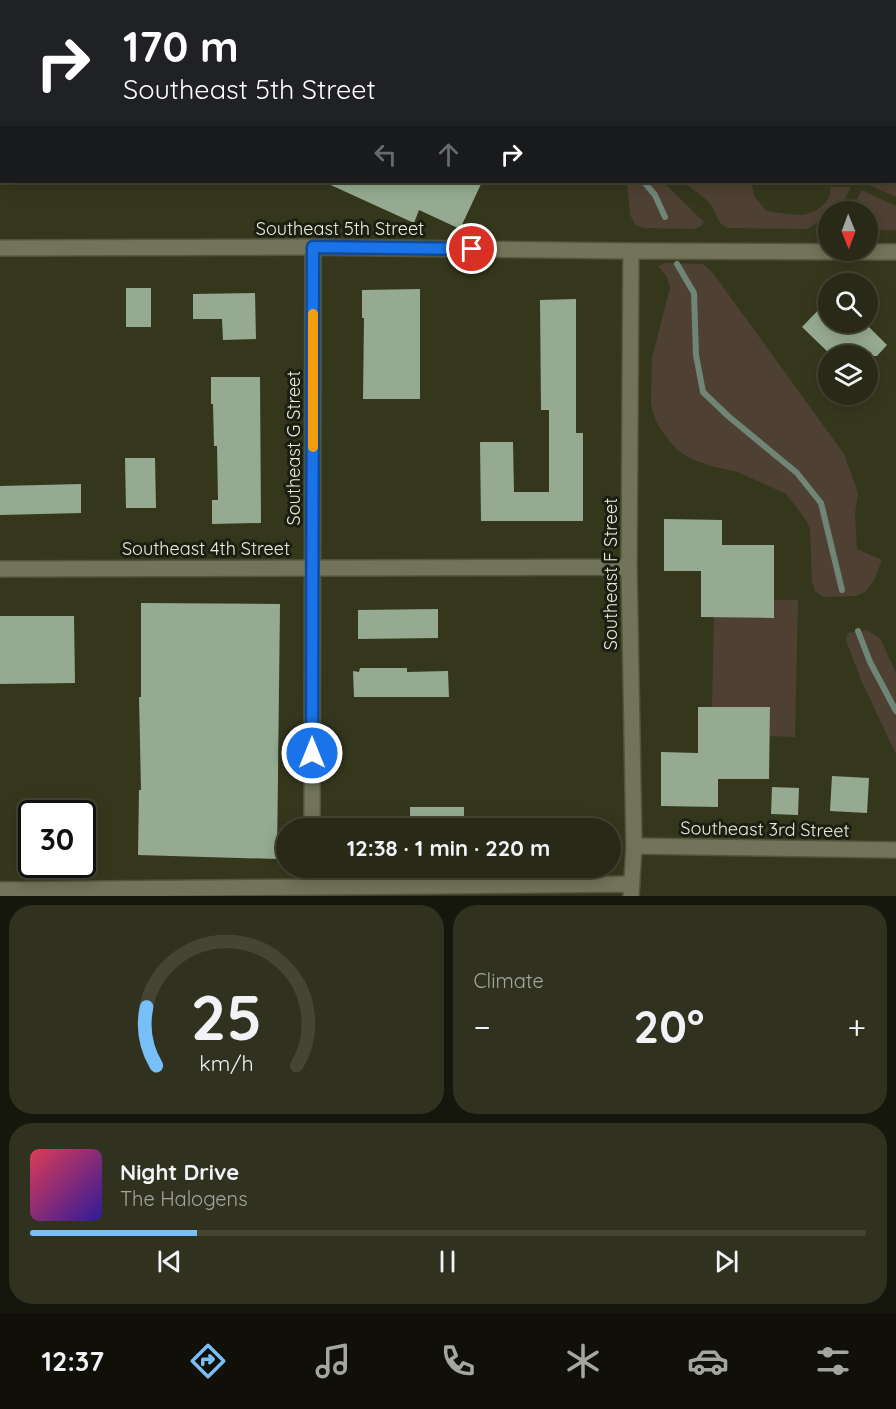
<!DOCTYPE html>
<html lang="en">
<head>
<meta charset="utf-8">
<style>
	:root { --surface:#282916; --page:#30311f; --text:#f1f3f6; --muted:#a5a6a1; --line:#444535; --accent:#78bff7 }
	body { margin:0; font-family:Quicksand,sans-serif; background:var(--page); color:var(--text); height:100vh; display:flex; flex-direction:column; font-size:22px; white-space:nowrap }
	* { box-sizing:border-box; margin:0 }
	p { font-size:20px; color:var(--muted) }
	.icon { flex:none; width:33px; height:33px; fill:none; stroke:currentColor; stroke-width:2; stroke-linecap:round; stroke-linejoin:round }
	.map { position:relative; height:896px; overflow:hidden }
	.drawer { display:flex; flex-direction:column; gap:9px; padding:9px; background:#16170c; flex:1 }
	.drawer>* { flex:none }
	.guide { position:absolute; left:0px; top:0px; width:897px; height:183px; box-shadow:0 3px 15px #0003,0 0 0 2px var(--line); background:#202124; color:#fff; overflow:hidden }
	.needle { width:39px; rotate:179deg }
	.fabs { position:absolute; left:818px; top:201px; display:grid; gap:12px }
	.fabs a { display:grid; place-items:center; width:60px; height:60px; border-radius:50%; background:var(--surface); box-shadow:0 3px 15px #0003,0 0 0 2px var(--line); font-size:30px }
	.speed { position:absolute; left:18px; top:800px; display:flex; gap:12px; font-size:30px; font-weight:700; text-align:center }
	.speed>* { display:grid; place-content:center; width:78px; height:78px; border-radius:50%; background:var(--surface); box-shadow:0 3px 15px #0003,0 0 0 2px var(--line); line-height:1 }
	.speed .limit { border:3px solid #111; border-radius:9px; background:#fff; color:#111 }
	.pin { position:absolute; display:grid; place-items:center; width:51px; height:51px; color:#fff; margin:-26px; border:3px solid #fff; border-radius:50%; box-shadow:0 2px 6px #0007 }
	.me { position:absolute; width:66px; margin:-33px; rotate:0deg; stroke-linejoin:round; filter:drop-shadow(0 0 4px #0008) }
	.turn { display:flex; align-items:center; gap:21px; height:126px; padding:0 24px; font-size:27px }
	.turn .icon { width:78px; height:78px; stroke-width:2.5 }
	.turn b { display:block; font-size:42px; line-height:51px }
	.lanes { display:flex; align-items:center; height:57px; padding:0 24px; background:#0003; justify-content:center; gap:30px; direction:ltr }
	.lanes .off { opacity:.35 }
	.big { font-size:45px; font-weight:700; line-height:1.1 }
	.drawer .card { flex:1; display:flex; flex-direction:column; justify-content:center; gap:9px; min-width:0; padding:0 21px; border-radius:24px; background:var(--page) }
	.drawer .dial { align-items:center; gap:0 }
	.dial svg { height:156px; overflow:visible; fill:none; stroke:var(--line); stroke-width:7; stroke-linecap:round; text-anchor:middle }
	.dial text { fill:var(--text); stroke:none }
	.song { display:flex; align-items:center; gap:18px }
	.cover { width:72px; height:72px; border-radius:9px; background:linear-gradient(135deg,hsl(350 70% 55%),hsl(250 70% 35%)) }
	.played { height:6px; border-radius:3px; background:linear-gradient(90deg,var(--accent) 20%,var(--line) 20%) }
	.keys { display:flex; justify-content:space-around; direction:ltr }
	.heat { display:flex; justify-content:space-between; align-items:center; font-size:33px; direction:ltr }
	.drawer .tiles { flex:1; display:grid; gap:9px; grid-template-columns:1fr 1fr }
	.card:last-child { grid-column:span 2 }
	.trip { position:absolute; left:276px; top:818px; width:345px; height:60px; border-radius:30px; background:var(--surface); box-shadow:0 3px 15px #0003,0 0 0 2px var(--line); font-weight:700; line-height:60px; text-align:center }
	.tab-bar { display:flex; height:96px; justify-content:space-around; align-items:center; background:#101009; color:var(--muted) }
	.tab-bar .icon { width:42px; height:42px }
	.tab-bar .selected { color:var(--accent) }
	.tab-bar b { font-size:27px; color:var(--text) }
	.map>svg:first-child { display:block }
	.green { fill:#4f4034 }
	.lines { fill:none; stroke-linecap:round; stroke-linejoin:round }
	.stream { stroke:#6f8677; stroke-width:6 }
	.building { fill:#96aa91 }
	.minor-casing { stroke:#52543d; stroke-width:18 }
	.tertiary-casing { stroke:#52543d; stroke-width:18 }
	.minor { stroke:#717458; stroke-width:15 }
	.tertiary { stroke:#717458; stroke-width:15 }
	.route-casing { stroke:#114b97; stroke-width:15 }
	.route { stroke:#1a73e8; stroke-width:10 }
	.slow { stroke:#f59e0b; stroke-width:10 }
	.labels { text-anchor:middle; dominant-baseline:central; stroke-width:6; stroke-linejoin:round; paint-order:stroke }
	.street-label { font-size:18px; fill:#eaecdc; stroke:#1c1e12 }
</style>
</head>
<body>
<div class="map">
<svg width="896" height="896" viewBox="0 0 896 896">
	<rect width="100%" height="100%" fill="#35371d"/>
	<path class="green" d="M 896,138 L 896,197 L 862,182 L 896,182 Z
		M 627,182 L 663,182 L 704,222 L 701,226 L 694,229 L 643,228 L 635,224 L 630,215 Z
		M 684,182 L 751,182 L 755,197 L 766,211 C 771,212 802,216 804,215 C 818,212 832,202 830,187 L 851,187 L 843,202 L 834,211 L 828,212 L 828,216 L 807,229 L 728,228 C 715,222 718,214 711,205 C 703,195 692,190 684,182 Z
		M 861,190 L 896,206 L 896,230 L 867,230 L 867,212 L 847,211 L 859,196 Z
		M 665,263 L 703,264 L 713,273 L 844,454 L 858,493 L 855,513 L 857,549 L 882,560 L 874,580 L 865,592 L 856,596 L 823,597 L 815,591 L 812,582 L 810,528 L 804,517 L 786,494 L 738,472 L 715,467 L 691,459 L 676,449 L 662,431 L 655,419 L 651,404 L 652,358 L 670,288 L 667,277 L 658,266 Z
		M 774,600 L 798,600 L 795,737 L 770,736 L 770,707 L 712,707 L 714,617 Z
		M 867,630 L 880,638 L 896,673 L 896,754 L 861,680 L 846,640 L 848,633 Z"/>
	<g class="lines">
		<path class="stream" d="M 454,0 L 458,2
			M 644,182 L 655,195 L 665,217
			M 677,264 L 694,293 L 696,355 L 703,392 L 728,416 L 797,473 L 821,503 L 842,590
			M 858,631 L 870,662 L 896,711"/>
	</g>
	<path class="building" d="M 324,182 L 482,182 L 460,229 L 419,210 L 414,223 Z
		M 126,288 L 151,288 L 151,327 L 126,327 Z
		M 420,289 L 420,399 L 363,399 L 364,318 L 362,318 L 362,290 Z
		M 255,293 L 256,339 L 223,340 L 222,319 L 193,319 L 193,294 Z
		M 576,299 L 576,433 L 583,433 L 583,521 L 481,521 L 480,442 L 513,442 L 514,492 L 549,492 L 549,410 L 541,410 L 540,300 Z
		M 828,300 L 828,322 L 864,322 L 887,345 L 877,356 L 832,356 L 802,327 Z
		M 211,377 L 260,377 L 261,523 L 212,524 L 212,500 L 218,500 L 217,446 L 214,446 L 213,404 L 211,404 Z
		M 125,458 L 155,458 L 156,508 L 126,508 Z
		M 81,484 L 81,513 L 0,515 L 0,486 Z
		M 664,519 L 722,520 L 722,545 L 774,545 L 774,618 L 701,617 L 701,571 L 664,571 Z
		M 141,603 L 280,604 L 277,859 L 138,855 L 139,790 L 141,790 L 139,697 L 141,697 Z
		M 438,609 L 438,638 L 358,639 L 358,610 Z
		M 0,616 L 74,616 L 75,683 L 0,684 Z
		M 360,668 L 407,668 L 407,672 L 448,671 L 449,697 L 354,697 L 353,671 L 359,672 Z
		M 698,707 L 770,707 L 769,779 L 718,779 L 718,807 L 661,806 L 661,752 L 698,753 Z
		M 832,776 L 869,778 L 867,813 L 830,811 Z
		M 772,787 L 799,788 L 798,815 L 771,814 Z
		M 410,807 L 464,807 L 464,828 L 410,828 Z"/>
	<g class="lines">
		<g class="minor-casing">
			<path id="minor" d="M 0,569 L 629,567
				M 312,828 L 313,247
				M 312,887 L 312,867
				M 0,890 L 632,884
				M 631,896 L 634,846 L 629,567 L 631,251"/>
		</g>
		<g class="tertiary-casing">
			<path id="tertiary" d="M 0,248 L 305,247 L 631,251 L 896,252
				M 634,846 L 896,850"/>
		</g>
		<use href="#minor" class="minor"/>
		<use href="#tertiary" class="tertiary"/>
	</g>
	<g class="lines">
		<g class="route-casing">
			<path id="route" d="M 312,753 L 313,247 L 472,249"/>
		</g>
		<use href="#route" class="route"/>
		<path class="slow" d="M 313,447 L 313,314"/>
	</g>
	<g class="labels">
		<g class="street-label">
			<text x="340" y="228">Southeast 5th Street</text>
			<text transform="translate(293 448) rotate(-90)">Southeast G Street</text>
			<text x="206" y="548">Southeast 4th Street</text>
			<text transform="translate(610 574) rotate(-90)">Southeast F Street</text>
			<text transform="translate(765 829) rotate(1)">Southeast 3rd Street</text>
		</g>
	</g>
</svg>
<div class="fabs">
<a><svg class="needle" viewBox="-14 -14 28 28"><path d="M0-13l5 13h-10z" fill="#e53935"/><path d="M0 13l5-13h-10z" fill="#a5a6a1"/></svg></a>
<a><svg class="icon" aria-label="search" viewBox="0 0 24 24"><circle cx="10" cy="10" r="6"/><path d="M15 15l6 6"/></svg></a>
<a><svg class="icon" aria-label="layers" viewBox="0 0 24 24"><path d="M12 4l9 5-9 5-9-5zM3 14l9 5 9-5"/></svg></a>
</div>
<div class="speed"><div class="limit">30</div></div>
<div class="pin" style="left:472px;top:249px;background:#d93025"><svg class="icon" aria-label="arrive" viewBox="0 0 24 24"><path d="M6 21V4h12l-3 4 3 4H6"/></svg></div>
<svg class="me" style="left:312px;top:753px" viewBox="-20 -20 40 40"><circle r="17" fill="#1a73e8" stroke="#fff" stroke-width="3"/><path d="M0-11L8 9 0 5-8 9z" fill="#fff"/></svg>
<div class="trip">12:38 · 1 min · 220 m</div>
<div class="guide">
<div class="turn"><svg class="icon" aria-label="right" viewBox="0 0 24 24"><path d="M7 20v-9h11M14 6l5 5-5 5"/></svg><div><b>170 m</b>Southeast 5th Street</div></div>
<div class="lanes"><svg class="icon off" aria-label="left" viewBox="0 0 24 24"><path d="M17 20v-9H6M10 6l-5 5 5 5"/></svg><svg class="icon off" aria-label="ahead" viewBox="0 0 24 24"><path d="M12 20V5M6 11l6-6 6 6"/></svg><svg class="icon" aria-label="right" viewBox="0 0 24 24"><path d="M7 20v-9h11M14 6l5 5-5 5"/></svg></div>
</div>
</div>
<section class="drawer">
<div class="tiles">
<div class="card dial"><svg viewBox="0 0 100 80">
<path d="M14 69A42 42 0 1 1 86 69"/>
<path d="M14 69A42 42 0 0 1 9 39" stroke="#78bff7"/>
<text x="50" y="56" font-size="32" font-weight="700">25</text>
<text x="50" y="72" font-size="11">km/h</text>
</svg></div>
<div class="card"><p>Climate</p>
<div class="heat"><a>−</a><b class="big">20°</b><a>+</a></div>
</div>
<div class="card">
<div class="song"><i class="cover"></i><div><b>Night Drive</b><p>The Halogens</p></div></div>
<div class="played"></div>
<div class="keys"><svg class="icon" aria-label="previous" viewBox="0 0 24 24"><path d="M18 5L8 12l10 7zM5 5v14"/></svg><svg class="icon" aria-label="pause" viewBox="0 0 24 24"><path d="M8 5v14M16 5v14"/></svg><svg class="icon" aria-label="next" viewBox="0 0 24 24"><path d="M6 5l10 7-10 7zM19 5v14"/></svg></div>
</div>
</div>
</section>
<nav class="tab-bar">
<b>12:37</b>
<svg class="icon selected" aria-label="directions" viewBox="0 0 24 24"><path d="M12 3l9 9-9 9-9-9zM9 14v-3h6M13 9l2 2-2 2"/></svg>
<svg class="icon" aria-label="music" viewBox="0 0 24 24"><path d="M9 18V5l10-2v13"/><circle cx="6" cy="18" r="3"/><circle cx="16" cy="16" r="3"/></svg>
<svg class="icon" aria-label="phone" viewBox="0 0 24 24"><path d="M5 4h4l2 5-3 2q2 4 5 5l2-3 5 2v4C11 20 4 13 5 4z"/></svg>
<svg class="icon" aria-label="climate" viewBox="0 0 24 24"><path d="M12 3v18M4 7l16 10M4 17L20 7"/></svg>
<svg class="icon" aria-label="car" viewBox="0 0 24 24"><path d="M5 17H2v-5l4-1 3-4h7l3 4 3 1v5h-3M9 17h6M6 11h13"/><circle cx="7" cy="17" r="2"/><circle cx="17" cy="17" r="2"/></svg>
<svg class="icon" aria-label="filters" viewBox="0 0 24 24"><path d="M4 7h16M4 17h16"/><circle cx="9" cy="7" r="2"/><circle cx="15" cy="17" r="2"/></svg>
</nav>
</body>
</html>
